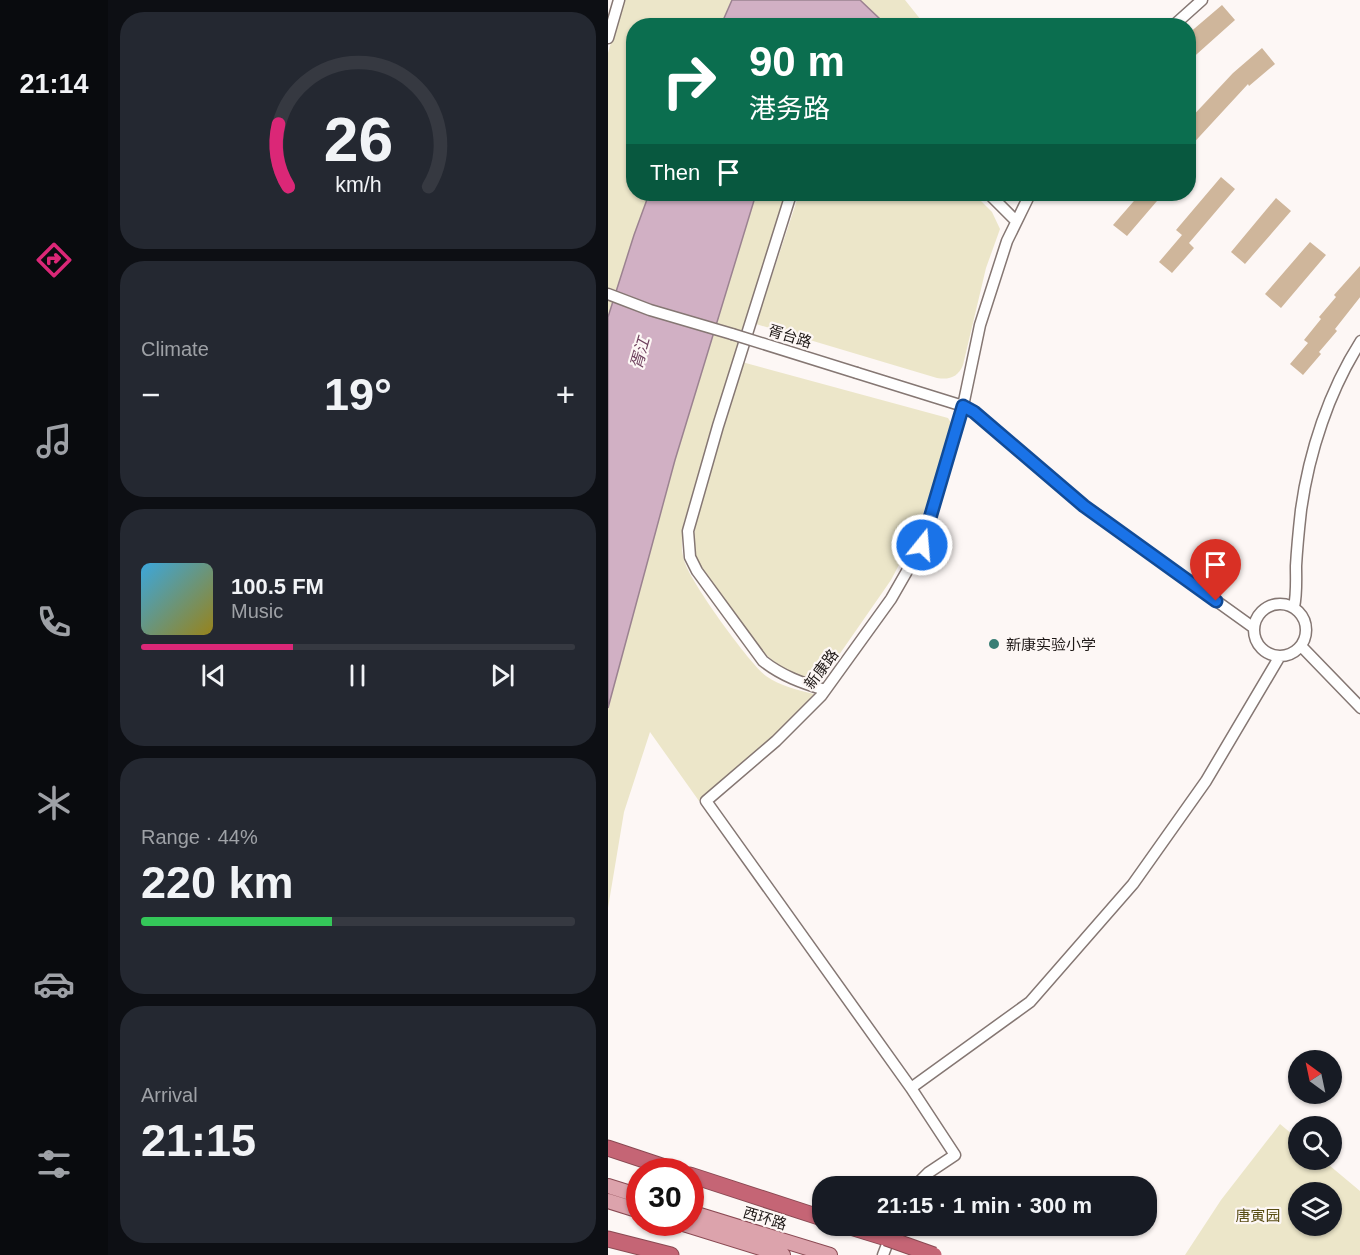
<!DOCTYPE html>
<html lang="en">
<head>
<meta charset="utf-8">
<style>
	:root { --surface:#171b24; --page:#242831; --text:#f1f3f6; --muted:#9ea1a6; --line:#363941; --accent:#db2777 }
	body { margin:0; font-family:Helvetica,"Noto Sans SC",sans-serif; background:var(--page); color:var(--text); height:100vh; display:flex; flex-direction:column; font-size:22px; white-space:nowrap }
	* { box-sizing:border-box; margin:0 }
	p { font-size:20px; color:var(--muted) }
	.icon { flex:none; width:33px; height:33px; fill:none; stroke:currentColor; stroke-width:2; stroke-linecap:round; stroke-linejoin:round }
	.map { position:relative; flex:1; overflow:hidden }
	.drawer { display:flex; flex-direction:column; gap:12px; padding:12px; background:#0d0f14; width:500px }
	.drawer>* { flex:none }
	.guide { position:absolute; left:18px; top:18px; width:570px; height:183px; border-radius:24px; box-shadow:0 2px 4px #0004; background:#0b6e4f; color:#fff; overflow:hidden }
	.needle { width:39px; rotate:327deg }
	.tools { position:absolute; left:680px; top:1050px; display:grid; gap:12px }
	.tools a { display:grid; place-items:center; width:54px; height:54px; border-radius:50%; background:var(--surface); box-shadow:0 2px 4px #0004; font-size:30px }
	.speed { position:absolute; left:18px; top:1158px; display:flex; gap:12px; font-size:30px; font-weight:700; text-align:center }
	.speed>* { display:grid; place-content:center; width:78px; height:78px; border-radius:50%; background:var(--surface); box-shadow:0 2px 4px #0004; line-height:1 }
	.speed .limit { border:9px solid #d22; background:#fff; color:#111 }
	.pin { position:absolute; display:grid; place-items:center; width:51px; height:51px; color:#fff; margin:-62px -26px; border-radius:50% 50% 50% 0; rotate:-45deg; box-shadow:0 0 6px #0007 }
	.pin .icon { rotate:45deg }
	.me { position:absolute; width:66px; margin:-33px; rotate:17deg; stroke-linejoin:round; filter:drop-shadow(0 0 4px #0008) }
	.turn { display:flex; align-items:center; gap:21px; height:126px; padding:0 24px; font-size:27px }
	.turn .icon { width:78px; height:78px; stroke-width:2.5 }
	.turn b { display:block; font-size:42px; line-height:51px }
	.then { display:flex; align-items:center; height:57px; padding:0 24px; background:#0003; gap:12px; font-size:22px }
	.big { font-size:45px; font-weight:800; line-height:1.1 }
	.drawer .widget { flex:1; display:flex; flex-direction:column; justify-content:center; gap:9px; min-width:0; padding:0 21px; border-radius:24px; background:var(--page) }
	.drawer .dial { align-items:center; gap:0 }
	.dial svg { height:156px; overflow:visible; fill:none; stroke:var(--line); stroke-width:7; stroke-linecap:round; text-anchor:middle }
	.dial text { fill:var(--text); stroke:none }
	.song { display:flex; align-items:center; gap:18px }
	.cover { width:72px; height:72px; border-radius:9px; background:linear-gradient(135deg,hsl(200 70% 55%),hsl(50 70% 35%)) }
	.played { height:6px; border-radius:3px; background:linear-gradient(90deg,var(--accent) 35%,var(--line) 35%) }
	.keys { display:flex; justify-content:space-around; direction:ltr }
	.heat { display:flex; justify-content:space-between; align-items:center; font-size:33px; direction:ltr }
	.charge { height:9px; border-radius:4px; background:linear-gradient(90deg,#34c759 44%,var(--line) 0) }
	.trip { position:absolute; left:204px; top:1176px; width:345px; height:60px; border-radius:24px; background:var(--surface); box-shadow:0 2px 4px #0004; font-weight:800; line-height:60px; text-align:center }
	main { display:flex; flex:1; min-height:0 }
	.tabs { display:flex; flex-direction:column; width:108px; justify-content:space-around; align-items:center; background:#090b0e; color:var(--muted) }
	.tabs .icon { width:42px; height:42px }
	.tabs .on { color:var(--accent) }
	.tabs b { font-size:27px; color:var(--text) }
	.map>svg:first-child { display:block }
	.green { fill:#ece6c9; fill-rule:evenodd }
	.water { fill:#d1b0c4; stroke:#9b8290; stroke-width:1.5 }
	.building { fill:#cfb69b }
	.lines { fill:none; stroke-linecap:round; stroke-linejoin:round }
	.minor-casing { stroke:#857773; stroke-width:13 }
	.major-casing { stroke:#8a4a53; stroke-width:16 }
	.highway-casing { stroke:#8a4a53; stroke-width:17 }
	.minor { stroke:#fff; stroke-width:10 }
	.major { stroke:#dca3ac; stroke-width:14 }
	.highway { stroke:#c56575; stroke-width:15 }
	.minor-bridge-casing { stroke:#857773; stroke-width:13; stroke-linecap:butt }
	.highway-bridge-casing { stroke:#8a4a53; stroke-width:17; stroke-linecap:butt }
	.minor-bridge { stroke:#fff; stroke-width:10 }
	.highway-bridge { stroke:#c56575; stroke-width:15 }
	.route-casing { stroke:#114b97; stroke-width:15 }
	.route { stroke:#1a73e8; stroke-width:10 }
	.poi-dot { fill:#397e75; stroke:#fdf7f5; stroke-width:2 }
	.labels { text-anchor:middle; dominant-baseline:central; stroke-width:4.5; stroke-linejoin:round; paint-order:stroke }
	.street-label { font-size:15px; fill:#1d1715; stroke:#fdf7f5 }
	.poi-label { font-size:15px; fill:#1d1715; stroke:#fdf7f5; text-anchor:start }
	.park-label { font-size:15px; fill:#574c12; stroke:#fdf7f5 }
	.water-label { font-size:16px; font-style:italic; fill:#6e405d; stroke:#fdf7f5 }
</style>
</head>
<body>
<main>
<nav class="tabs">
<b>21:14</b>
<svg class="icon on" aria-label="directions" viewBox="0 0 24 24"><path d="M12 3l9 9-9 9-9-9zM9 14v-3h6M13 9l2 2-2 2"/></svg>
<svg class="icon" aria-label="music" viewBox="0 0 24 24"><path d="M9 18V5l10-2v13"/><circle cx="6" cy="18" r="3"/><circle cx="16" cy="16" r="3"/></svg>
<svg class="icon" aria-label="phone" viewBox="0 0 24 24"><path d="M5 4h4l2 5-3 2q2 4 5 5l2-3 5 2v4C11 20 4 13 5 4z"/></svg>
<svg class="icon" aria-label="climate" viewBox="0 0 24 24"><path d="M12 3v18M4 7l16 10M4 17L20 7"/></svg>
<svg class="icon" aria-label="car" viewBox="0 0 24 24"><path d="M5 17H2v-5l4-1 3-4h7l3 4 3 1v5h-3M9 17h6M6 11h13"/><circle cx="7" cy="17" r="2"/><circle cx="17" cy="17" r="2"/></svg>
<svg class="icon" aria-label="filters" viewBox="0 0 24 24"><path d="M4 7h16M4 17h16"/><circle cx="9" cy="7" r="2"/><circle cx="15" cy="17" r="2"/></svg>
</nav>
<section class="drawer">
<div class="widget dial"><svg viewBox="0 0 100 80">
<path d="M14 69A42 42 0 1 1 86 69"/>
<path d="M14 69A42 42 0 0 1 9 37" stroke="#db2777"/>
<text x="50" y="56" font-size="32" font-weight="700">26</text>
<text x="50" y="72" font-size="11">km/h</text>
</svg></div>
<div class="widget"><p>Climate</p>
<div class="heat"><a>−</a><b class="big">19°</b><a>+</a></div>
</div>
<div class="widget">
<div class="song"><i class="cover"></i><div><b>100.5 FM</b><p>Music</p></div></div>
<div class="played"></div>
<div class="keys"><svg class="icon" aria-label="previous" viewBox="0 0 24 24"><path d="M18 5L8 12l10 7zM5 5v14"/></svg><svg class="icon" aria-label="pause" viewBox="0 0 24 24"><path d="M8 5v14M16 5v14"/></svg><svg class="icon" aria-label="next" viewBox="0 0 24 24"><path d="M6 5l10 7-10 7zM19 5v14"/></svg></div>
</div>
<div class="widget"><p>Range · 44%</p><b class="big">220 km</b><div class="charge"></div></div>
<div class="widget"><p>Arrival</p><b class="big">21:15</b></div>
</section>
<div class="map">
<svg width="753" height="1255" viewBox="0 0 753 1255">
	<rect width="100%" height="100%" fill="#fdf7f5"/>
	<path class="green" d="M 15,0 L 124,0 L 113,25 L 26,26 L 26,194 L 41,194 L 26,235 L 0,317 L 0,53 Z
		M 252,0 L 297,0 L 317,25 L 271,25 L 274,21 Z
		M 148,194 L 177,194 L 76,522 C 74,536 72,549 77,563 C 84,584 141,663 158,676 C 172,686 190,690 206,694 L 167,735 L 91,801 L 42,732 L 16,812 L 0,908 L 0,708 L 67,460 Z
		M 191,194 L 366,194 L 384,212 L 392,229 L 378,268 L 355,365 C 350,377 342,380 329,378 L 148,324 Z
		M 134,362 L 340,418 L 346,428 L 344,442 L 305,538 L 283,580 L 215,678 C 192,683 167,664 152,649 L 92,570 C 86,556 84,544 87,528 Z
		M 672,1124 L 690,1139 L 690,1160 L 715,1160 L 752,1191 L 752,1255 L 577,1255 L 613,1200 ZM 723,1192 L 723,1226 L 690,1226 L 690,1192 Z"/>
	<path class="water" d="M 124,0 L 252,0 L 274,21 L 271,26 L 113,25 Z
		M 41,194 L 148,194 L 67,460 L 0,708 L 0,317 L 26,235 Z"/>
	<path class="building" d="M 614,5 L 627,20 L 580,62 L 580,34 Z
		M 654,48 L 667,64 L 641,86 L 640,84 L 580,149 L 580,121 L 625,73 Z
		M 613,177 L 627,189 L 581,243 L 586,248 L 564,273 L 551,262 L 574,235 L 568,230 Z
		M 532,194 L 555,194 L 519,236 L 505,225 Z
		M 668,198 L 683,211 L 637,264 L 623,252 Z
		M 702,242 L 718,255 L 673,308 L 657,294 Z
		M 753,265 L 753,296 L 727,329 L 729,331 L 711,352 L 713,354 L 695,375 L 682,364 L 700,343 L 696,340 L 713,319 L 711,317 L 728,297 L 726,295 Z"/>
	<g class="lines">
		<g class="minor-casing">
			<path id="minor" d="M 565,26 L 594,0
				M 0,38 L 11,0
				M 183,194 L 110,426 L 80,531 L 82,557 L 89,571 L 155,661 C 174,676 194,683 217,690
				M 381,194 L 408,221
				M 0,294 L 42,310 L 124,334
				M 249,373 L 355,406 L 366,412 L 476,506 L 646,628
				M646 630a26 26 0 1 1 52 0a26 26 0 1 1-52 0Z
				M 686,607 C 689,593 688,580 688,566 C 689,548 691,528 693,510 C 701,452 721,391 753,341
				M 693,646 L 753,708
				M 303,1088 L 98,801 L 168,741 L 213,696 L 283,599 L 314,545 L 355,406 L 372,325 L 399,241 L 422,194
				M 307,1186 L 320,1173 L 347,1155 L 303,1088 L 422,1002 L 525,884 L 598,781 L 672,656
				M 275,1255 L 286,1226"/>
		</g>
		<g class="major-casing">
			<path id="major" d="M 0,1186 L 32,1196
				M 0,1201 L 32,1211
				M 82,1212 L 222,1255
				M 69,1222 L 175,1255"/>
		</g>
		<g class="highway-casing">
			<path id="highway" d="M 0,1148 L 72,1172
				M 82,1175 L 214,1218
				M 239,1226 L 278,1238
				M 0,1239 L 63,1255"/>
		</g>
		<use href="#minor" class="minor"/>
		<use href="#major" class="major"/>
		<use href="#highway" class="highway"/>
		<g class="minor-bridge-casing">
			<path id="minor-bridge" d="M 124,334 L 249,373"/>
		</g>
		<g class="highway-bridge-casing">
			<path id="highway-bridge" d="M 278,1238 L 326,1255"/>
		</g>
		<use href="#minor-bridge" class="minor-bridge"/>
		<use href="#highway-bridge" class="highway-bridge"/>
	</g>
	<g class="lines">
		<g class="route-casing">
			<path id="route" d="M 314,545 L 355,406 L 366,412 L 476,506 L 608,601"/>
		</g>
		<use href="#route" class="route"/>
	</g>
	<circle class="poi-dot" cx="386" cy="644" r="6"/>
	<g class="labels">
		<g class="street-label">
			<text transform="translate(182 336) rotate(17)">胥台路</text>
			<text transform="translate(213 669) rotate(-53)">新康路</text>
			<text transform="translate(157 1218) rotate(17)">西环路</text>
		</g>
		<g class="poi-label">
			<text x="398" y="644">新康实验小学</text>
		</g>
		<g class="park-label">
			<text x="650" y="1215">唐寅园</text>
		</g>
		<g class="water-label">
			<text transform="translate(32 353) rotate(-74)">胥江</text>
		</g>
	</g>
</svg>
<div class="tools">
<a><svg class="needle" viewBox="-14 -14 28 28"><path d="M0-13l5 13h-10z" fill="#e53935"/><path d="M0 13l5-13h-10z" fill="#9ea1a6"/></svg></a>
<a><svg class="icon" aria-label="search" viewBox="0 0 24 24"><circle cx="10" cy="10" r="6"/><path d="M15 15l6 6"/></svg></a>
<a><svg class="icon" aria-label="layers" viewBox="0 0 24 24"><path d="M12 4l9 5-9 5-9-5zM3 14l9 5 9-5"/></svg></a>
</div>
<div class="speed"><div class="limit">30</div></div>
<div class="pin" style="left:608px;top:601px;background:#d93025"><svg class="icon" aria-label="arrive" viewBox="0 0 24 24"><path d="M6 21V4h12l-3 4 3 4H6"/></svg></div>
<svg class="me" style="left:314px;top:545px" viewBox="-20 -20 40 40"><circle r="17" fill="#1a73e8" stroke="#fff" stroke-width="3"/><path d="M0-11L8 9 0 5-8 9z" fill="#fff"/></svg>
<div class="trip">21:15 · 1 min · 300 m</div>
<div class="guide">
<div class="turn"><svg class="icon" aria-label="right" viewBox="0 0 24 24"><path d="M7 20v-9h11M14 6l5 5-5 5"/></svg><div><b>90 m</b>港务路</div></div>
<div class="then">Then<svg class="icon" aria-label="arrive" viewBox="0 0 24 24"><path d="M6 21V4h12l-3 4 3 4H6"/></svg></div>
</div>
</div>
</main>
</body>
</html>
